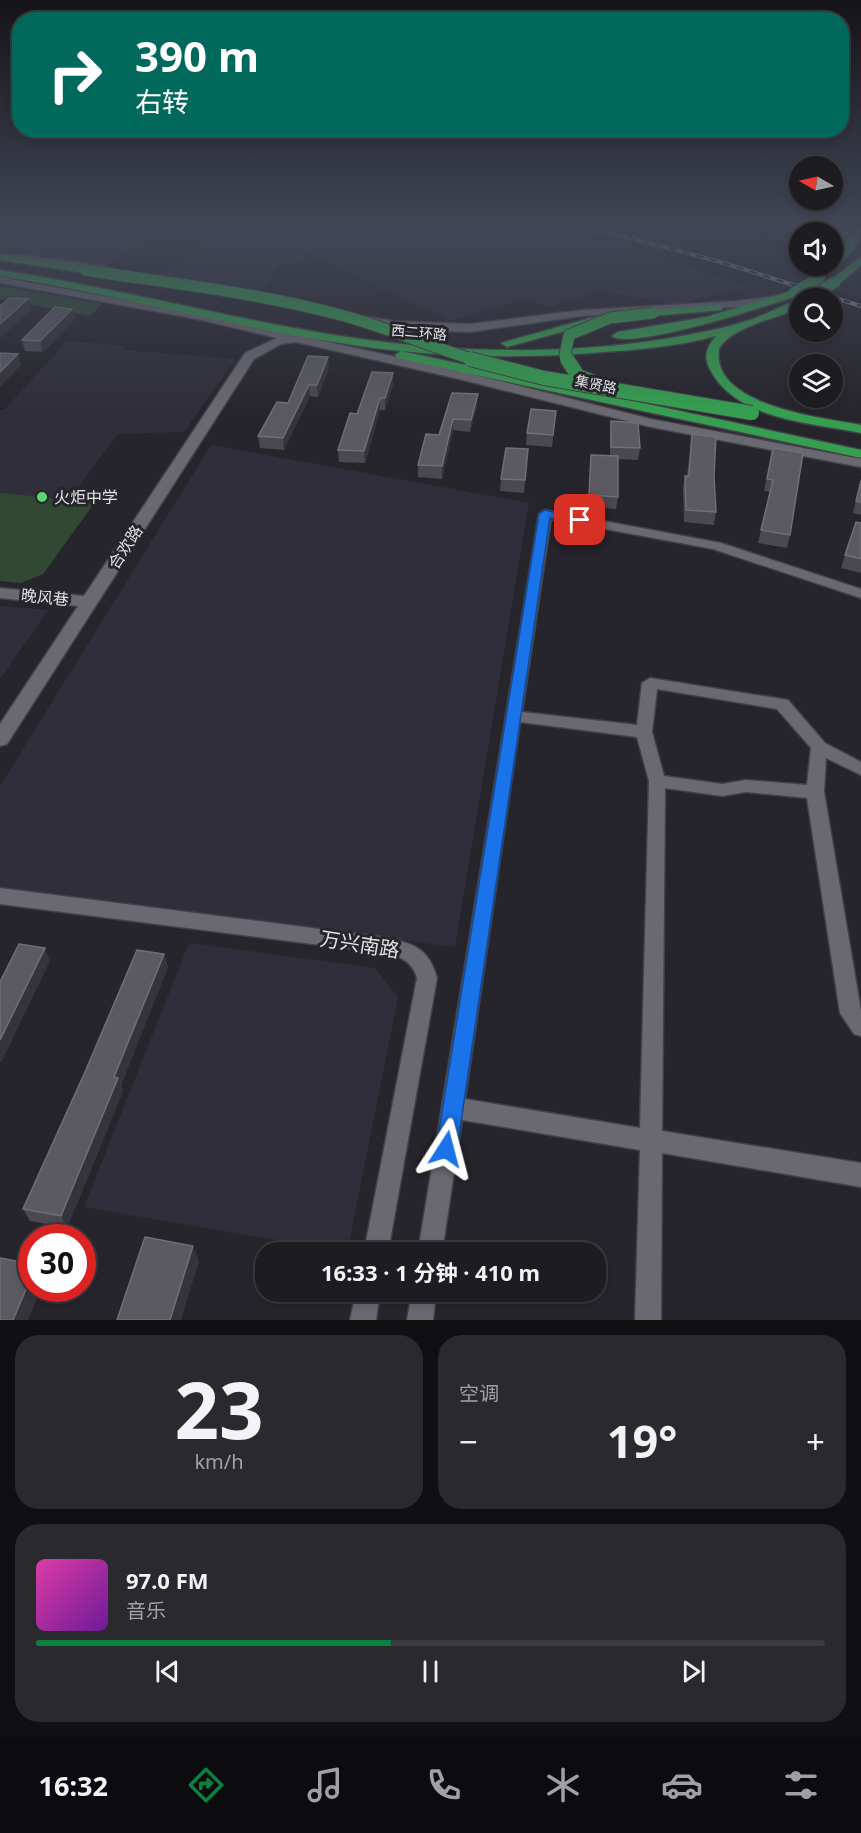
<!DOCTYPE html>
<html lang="zh">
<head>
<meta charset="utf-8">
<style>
	:root { --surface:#1d1c21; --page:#2a292e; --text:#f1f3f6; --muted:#a0a1a5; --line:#3b3a3f; --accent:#0b8043 }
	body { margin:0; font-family:"Noto Sans","Noto Sans SC",sans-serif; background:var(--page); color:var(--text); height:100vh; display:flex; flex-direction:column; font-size:22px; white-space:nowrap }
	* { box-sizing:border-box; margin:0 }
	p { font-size:20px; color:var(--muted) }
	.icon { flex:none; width:33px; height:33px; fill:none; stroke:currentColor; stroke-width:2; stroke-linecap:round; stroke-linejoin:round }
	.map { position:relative; height:1320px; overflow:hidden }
	.details { display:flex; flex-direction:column; gap:15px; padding:15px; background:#100f12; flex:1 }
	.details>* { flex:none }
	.top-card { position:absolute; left:12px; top:12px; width:837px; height:126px; border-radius:24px; box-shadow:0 3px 9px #0003,0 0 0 2px var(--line); background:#00695c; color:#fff; overflow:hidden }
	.needle { width:39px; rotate:279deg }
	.tools { position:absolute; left:789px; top:156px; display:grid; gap:12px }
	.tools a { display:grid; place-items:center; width:54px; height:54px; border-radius:50%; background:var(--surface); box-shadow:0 3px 9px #0003,0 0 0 2px var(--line); font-size:30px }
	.speed { position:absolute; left:18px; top:1224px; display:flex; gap:12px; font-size:30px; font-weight:700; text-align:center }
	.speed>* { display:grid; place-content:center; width:78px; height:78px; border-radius:50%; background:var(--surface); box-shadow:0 3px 9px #0003,0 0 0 2px var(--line); line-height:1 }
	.speed .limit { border:9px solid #d22; background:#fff; color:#111 }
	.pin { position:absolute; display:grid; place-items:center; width:51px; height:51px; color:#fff; margin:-26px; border-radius:12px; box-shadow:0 3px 9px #0006 }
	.me { position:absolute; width:66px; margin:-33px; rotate:9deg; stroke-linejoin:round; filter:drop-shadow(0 0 4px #0008) }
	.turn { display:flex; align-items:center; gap:21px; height:126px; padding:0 24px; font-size:27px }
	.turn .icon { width:78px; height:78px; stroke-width:2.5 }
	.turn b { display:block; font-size:42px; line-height:51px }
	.big { font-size:45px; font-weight:700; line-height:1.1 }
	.details .widget { flex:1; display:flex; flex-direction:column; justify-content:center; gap:9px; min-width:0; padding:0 21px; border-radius:24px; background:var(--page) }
	.details .dial { align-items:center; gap:0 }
	.dial b { font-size:78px; line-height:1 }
	.song { display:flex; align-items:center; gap:18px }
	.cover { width:72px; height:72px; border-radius:9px; background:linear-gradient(135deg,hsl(320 70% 55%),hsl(280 70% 35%)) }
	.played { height:6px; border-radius:3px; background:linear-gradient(90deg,var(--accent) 45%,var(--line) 45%) }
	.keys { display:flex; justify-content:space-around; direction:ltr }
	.heat { display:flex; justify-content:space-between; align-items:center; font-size:33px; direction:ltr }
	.details .tiles { flex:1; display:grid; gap:15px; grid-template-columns:1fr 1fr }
	.widget:last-child { grid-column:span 2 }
	.trip { position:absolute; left:255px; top:1242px; width:351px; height:60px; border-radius:24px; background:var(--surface); box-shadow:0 3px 9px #0003,0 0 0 2px var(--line); font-weight:700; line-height:60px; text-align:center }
	.tabs { display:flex; height:96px; justify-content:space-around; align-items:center; background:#0c0b0d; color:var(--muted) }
	.tabs .icon { width:42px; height:42px }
	.tabs .current { color:var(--accent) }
	.tabs b { font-size:27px; color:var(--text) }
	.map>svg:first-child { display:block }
	.built { fill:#302e3a }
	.green { fill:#314933 }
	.water { fill:#120926 }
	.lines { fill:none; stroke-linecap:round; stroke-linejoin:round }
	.minor-casing { stroke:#424046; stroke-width:3 }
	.tertiary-casing { stroke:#424046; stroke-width:3 }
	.primary-casing { stroke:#424046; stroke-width:3 }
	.trunk-casing { stroke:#424046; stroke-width:3 }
	.minor { fill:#6a6971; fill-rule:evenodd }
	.tertiary { fill:#6a6971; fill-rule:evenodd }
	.primary { fill:#439158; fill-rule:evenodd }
	.trunk { fill:#369e50; fill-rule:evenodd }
	.rail-casing { stroke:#8a888e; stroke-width:4 }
	.rail { stroke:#27252c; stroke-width:2; stroke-dasharray:7; stroke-linecap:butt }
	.trunk-bridge-far1-casing { stroke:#424046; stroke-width:13; stroke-linecap:butt }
	.trunk-bridge-casing { stroke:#424046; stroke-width:16; stroke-linecap:butt }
	.trunk-bridge-far1 { stroke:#369e50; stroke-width:11 }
	.trunk-bridge { stroke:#369e50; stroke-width:14 }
	.wall { fill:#4a4950 }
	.shaded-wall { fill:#35343b }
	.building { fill:#5b5a60; stroke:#706f75; stroke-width:1.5 }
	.route { fill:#1a73e8; stroke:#114b97; stroke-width:1.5 }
	.poi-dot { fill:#5ad56f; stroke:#27252c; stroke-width:2 }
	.labels { text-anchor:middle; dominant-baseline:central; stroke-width:6; stroke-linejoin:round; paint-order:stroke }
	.far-street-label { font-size:14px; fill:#e1e0e5; stroke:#27252c }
	.poi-label { font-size:16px; fill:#e1e0e5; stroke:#27252c; text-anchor:start }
	.street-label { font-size:16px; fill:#e1e0e5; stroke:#27252c }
	.near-street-label { font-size:20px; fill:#e1e0e5; stroke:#27252c }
</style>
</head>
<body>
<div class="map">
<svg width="861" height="1320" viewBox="0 0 861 1320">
	<rect width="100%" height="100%" fill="#27252c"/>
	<path class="built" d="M 0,227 L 162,227 L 103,267 L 0,252 Z
		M 231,227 L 538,227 L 622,245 L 749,286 L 680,304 L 599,291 L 550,307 L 525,299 L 450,321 L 305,252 L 301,263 L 279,263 L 261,294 L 155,275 Z
		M 67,341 L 126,346 L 123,350 L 236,359 L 184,432 L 118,434 L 72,495 L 98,498 L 43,574 L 21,583 L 0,581 L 0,410 L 4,410 Z
		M 211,445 L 529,503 L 455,947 L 0,889 L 0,786 Z
		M 0,606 L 48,610 L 0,679 Z
		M 189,943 L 375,968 L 398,997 L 347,1252 L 84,1207 Z"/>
	<path class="green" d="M 0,286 L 14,288 L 102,304 L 90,316 L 0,299 Z
		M 0,493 L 95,502 L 43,574 L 21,583 L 0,581 Z"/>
	<path class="water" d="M 722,227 L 760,227 L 777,235 L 783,242 L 799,246 L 799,252 Z"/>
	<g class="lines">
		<g class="minor-casing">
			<path id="minor" d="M 545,510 L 721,543 L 861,589 L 861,598 L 713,549 L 551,519 L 522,712 L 637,725 L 642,683 L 650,678 L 788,700 L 825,743 L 861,762 L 861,775 L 826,758 L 824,792 L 861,1011 L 861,1036 L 854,1034 L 840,1013 L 807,798 L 746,792 L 722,796 L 665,788 L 662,1131 L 861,1163 L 861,1187 L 662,1153 L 661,1320 L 635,1320 L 640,1150 L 462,1120 L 442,1252 L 418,1252 L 539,514 ZM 657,689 L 777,709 L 811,748 L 807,785 L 746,780 L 722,784 L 664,776 L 652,732 ZM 520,722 L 637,737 L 649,781 L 640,1128 L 465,1099 Z
				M 0,888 L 390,938 C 417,945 429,950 437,978 L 388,1252 L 364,1252 L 417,978 C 413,964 404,958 390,954 L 0,904 Z
				M 356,1292 L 380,1292 L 376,1320 L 350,1320 Z
				M 412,1292 L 436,1292 L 433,1320 L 407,1320 Z"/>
		</g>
		<g class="tertiary-casing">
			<path id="tertiary" d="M 24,255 L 106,266 L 111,269 L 106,272 L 0,260 L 0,256 Z
				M 0,277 L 197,313 L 460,371 L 651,419 L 861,459 L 861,467 L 651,427 L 459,379 L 296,342 L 281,344 L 254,359 L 7,744 L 0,746 L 0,724 L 78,606 L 0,598 L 0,588 L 84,596 L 245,353 L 277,338 L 197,319 L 0,283 Z
				M 782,295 L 788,298 L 786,300 L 737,307 L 582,316 L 470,332 L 394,329 L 357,319 L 363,316 L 394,321 L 470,324 L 582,310 L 737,301 Z"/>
		</g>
		<g class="primary-casing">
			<path id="primary" d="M 841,227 L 851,227 L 846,237 L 848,256 L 843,259 L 838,256 L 836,237 Z"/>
		</g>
		<g class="trunk-casing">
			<path id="trunk" d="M 855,227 L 861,227 C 861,243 847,258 836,267 L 828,267 L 827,266 L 832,266 L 832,259 L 839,254 Z
				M 0,254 L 85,267 L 90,270 L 85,273 L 0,260 Z
				M 861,257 L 861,265 L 839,284 L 831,284 L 831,280 Z
				M 0,270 C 121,288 240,322 361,339 C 468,354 581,355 687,335 C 710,331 732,326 753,319 C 769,313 784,304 800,300 L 800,308 C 777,318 731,327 719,349 C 710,406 823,418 861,425 L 861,433 C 812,423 735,420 710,369 C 703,357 707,346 716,336 C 675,347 633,350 591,353 C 514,359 436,357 360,346 C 239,329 121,295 0,276 Z
				M 794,290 L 798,291 L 798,295 C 772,305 630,351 612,336 L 618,332 L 706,317 Z
				M 718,305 L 722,306 L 722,310 L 653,316 L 647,313 L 653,310 Z
				M 626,308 L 630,309 L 630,313 L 507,347 L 501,343 Z
				M 401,351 L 861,450 L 861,458 L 397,358 L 395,355 Z"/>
		</g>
		<use href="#minor" class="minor"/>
		<use href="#tertiary" class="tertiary"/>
		<use href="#primary" class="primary"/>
		<use href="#trunk" class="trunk"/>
		<g class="rail-casing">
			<path id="rail" d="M 575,227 L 596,232
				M 588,227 L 717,261 L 861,306"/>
		</g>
		<use href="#rail" class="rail"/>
		<g class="trunk-bridge-far1-casing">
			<path id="trunk-bridge-far1" d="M 85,270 C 169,283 254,292 337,314 C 384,326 428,346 475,360
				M 794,293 L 820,277
				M 810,298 L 835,282
				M 568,360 L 565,355 L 569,335 L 610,318 L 653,313"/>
		</g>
		<g class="trunk-bridge-casing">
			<path id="trunk-bridge" d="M 470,359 L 544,378 L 752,413
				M 567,359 L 578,376 L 594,382"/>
		</g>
		<use href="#trunk-bridge-far1" class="trunk-bridge-far1"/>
		<use href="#trunk-bridge" class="trunk-bridge"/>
	</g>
	<path class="wall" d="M 72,309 L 75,319 L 43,352 L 25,351 L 22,340 Z
		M 329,368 L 318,397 L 310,396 L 284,450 L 260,448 L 258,436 L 288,403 Z
		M 393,373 L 393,385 L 385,410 L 380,410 L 365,463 L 339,462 L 338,450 L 357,414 Z
		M 452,393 L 477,406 L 470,432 L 453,430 L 442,479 L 418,477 L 418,465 L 439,435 Z
		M 556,411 L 552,447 L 526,445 L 527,433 Z
		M 611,421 L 640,448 L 638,460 L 618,459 L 618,497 L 616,509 L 588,507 L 591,455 L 610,456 L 610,433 Z
		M 692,434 L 714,476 L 716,512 L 714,525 L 684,522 L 683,488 L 685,476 L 687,476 Z
		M 773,448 L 790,535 L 787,548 L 758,543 L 770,492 L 764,491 Z
		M 528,449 L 524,493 L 500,491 L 501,479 Z
		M 861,478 L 861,515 L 853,513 Z
		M 861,523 L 861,573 L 841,568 L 845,555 Z
		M 164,954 L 168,967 L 121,1085 L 123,1091 L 67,1228 L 30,1221 L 23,1209 Z"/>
	<path class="shaded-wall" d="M 28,299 L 31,310 L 0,338 L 0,324 Z
		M 72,309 L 75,319 L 43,352 L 40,341 Z
		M 18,354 L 21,365 L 0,387 L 0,372 Z
		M 328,357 L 329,368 L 318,397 L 317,385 Z
		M 393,373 L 393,385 L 385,410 L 385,398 Z
		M 309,385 L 310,396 L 284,450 L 283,438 Z
		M 478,394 L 477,406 L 470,432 L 471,420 Z
		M 380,398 L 380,410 L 365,463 L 364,451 Z
		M 453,419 L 453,430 L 442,479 L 442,466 Z
		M 45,948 L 50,961 L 1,1063 L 0,1061 L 0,1040 Z
		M 164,954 L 168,967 L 121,1085 L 123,1091 L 67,1228 L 61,1216 L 114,1077 Z
		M 193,1246 L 199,1261 L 181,1320 L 170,1320 Z
		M 32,1275 L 32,1288 L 41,1288 L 28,1320 L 13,1320 Z"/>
	<path class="building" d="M 10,298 L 28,299 L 0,324 L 0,306 Z
		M 55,307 L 72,309 L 40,341 L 22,340 Z
		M 0,353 L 18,354 L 0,372 Z
		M 308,356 L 328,357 L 317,385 L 309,385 L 283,438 L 258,436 L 277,402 L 288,403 Z
		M 372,372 L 393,373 L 385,398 L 380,398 L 364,451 L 338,450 L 350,413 L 357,414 Z
		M 452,393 L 478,394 L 471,420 L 453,419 L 442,466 L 418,465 L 426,434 L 439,435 Z
		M 531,409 L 556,411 L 553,435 L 527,433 Z
		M 611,421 L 638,423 L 640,448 L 611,447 Z
		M 692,434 L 716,437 L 714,476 L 716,512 L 686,510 L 685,476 L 689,476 Z
		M 506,448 L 528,449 L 525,480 L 501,479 Z
		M 773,448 L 803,453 L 790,535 L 761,530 L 773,480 L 767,479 Z
		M 591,455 L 618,456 L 618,497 L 589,495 Z
		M 861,481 L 861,502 L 856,501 Z
		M 856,522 L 861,523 L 861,559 L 845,555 Z
		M 19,944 L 45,948 L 0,1040 L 0,982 Z
		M 137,950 L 164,954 L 114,1077 L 118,1078 L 61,1216 L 23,1209 L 85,1072 Z
		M 145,1237 L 193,1246 L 170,1320 L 117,1320 Z
		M 0,1258 L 32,1264 L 32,1275 L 13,1320 L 0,1320 Z"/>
	<linearGradient id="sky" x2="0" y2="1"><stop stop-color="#151418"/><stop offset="0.55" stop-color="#414656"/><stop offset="1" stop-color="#414656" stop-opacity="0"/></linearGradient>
	<rect width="861" height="412" fill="url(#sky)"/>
	<path class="route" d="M 545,510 L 586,520 L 580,524 L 550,518 L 457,1149 L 454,1156 L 446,1159 L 439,1156 L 436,1149 L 539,514 Z"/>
	<circle class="poi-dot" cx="42" cy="497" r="6"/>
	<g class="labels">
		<g class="far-street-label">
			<text transform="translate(419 332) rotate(5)">西二环路</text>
			<text transform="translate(596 384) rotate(12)">集贤路</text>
		</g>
		<g class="poi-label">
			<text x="54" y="497">火炬中学</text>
		</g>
		<g class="street-label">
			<text transform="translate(125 547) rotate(-57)">合欢路</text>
			<text transform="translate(45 597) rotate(6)">晚风巷</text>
		</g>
		<g class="near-street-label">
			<text transform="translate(360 944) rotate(9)">万兴南路</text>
		</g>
	</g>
</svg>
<div class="tools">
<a><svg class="needle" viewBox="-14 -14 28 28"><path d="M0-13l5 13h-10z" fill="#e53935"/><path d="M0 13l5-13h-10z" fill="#a0a1a5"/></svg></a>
<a><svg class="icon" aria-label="sound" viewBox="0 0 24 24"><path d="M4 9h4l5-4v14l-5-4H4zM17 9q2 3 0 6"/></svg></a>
<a><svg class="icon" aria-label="search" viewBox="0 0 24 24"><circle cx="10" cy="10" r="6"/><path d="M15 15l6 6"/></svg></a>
<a><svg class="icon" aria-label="layers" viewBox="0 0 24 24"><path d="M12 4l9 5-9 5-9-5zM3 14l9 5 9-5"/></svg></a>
</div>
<div class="speed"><div class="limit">30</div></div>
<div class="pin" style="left:580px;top:520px;background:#d93025"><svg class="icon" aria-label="arrive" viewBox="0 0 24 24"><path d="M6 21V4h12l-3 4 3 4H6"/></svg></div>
<svg class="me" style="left:446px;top:1149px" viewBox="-20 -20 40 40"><path d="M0-17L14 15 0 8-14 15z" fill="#1a73e8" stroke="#fff" stroke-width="4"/></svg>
<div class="trip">16:33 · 1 分钟 · 410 m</div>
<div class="top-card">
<div class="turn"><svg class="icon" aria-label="right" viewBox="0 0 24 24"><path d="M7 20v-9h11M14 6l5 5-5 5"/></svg><div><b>390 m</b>右转</div></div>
</div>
</div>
<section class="details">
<div class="tiles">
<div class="widget dial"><b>23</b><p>km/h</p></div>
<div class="widget"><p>空调</p>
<div class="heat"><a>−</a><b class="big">19°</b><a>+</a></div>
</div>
<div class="widget">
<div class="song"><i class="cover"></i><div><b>97.0 FM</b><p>音乐</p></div></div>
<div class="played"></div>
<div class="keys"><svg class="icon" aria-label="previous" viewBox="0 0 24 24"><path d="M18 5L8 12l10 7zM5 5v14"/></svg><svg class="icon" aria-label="pause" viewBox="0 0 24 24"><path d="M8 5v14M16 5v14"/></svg><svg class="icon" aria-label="next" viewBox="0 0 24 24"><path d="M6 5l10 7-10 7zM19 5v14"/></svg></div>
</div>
</div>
</section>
<nav class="tabs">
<b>16:32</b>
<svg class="icon current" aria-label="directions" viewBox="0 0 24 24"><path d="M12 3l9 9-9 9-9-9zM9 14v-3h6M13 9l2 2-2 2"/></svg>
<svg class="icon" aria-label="music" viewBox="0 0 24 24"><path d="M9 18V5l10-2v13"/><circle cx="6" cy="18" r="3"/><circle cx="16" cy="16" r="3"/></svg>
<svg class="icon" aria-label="phone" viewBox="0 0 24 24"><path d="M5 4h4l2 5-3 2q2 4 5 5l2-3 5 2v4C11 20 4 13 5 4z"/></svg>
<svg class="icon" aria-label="climate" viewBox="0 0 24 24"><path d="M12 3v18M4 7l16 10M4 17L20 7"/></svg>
<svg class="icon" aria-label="car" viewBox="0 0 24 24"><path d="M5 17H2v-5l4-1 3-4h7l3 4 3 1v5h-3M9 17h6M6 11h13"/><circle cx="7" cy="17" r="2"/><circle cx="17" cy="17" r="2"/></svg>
<svg class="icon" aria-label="filters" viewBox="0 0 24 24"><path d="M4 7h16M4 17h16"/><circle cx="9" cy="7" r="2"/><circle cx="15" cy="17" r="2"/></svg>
</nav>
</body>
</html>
